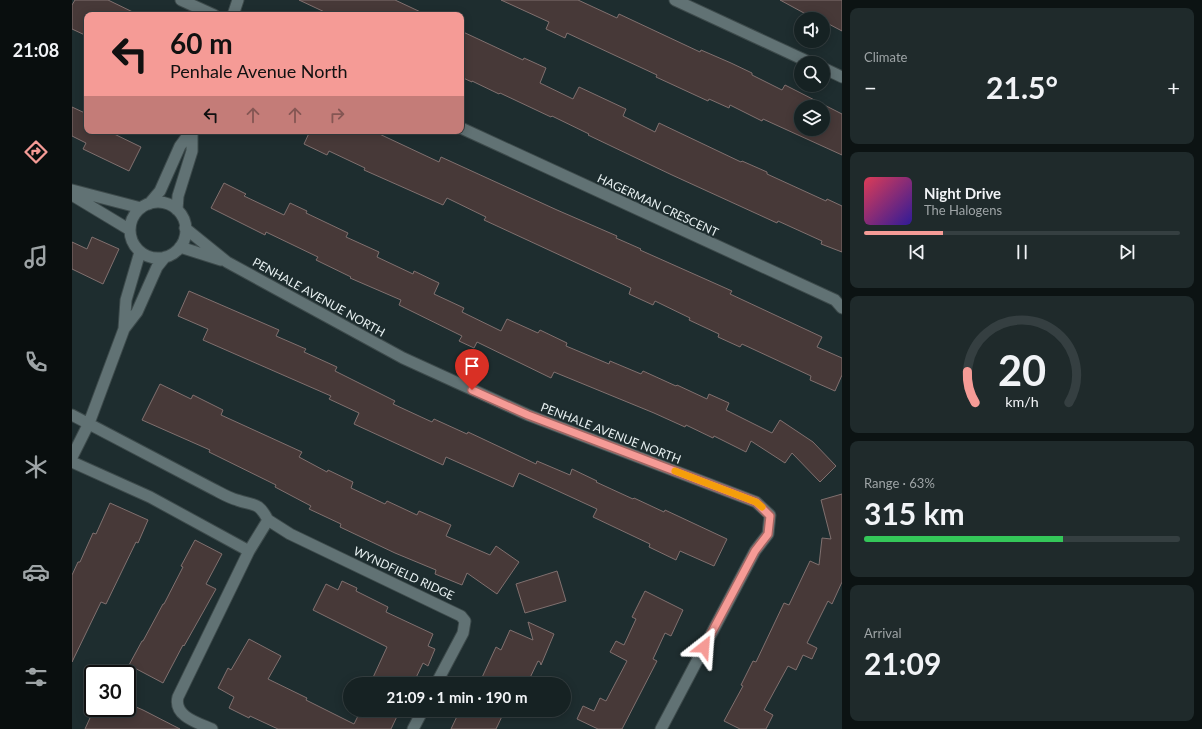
<!DOCTYPE html>
<html lang="en">
<head>
<meta charset="utf-8">
<style>
	:root { --surface:#162223; --page:#1f2a2b; --text:#f1f3f6; --muted:#9ea4a6; --line:#353f41; --accent:#f59b96 }
	body { margin:0; font-family:Lato,sans-serif; background:var(--page); color:var(--text); height:100vh; display:flex; flex-direction:column; font-size:15px; white-space:nowrap }
	* { box-sizing:border-box; margin:0 }
	p { font-size:13px; color:var(--muted) }
	.icon { flex:none; width:22px; height:22px; fill:none; stroke:currentColor; stroke-width:2; stroke-linecap:round; stroke-linejoin:round }
	.map { position:relative; flex:1; overflow:hidden }
	.drawer { display:flex; flex-direction:column; gap:8px; padding:8px; background:#0c1313; width:360px }
	.drawer>* { flex:none }
	.banner { position:absolute; left:12px; top:12px; width:380px; height:122px; border-radius:8px; box-shadow:0 2px 10px #0003,0 0 0 1px var(--line); background:#f59b96; color:#111; overflow:hidden }
	.tools { position:absolute; left:722px; top:12px; display:grid; gap:8px }
	.tools a { display:grid; place-items:center; width:36px; height:36px; border-radius:50%; background:var(--surface); box-shadow:0 2px 10px #0003,0 0 0 1px var(--line); font-size:20px }
	.speed { position:absolute; left:12px; top:665px; display:flex; gap:8px; font-size:20px; font-weight:700; text-align:center }
	.speed>* { display:grid; place-content:center; width:52px; height:52px; border-radius:50%; background:var(--surface); box-shadow:0 2px 10px #0003,0 0 0 1px var(--line); line-height:1 }
	.speed .limit { border:2px solid #111; border-radius:6px; background:#fff; color:#111 }
	.pin { position:absolute; display:grid; place-items:center; width:34px; height:34px; color:#fff; margin:-41px -17px; border-radius:50% 50% 50% 0; rotate:-45deg; box-shadow:0 0 4px #0007 }
	.pin .icon { rotate:45deg }
	.me { position:absolute; width:44px; margin:-22px; rotate:28deg; stroke-linejoin:round; filter:drop-shadow(0 0 3px #0008) }
	.turn { display:flex; align-items:center; gap:14px; height:84px; padding:0 20px; font-size:18px }
	.turn .icon { width:52px; height:52px; stroke-width:2.5 }
	.turn b { display:block; font-size:28px; line-height:34px }
	.lanes { display:flex; align-items:center; height:38px; padding:0 20px; background:#0003; justify-content:center; gap:20px; direction:ltr }
	.lanes .off { opacity:.35 }
	.big { font-size:30px; font-weight:700; line-height:1.1 }
	.drawer .widget { flex:1; display:flex; flex-direction:column; justify-content:center; gap:6px; min-width:0; padding:0 14px; border-radius:8px; background:var(--page) }
	.drawer .dial { align-items:center; gap:0 }
	.dial svg { height:104px; overflow:visible; fill:none; stroke:var(--line); stroke-width:7; stroke-linecap:round; text-anchor:middle }
	.dial text { fill:var(--text); stroke:none }
	.song { display:flex; align-items:center; gap:12px }
	.cover { width:48px; height:48px; border-radius:6px; background:linear-gradient(135deg,hsl(350 70% 55%),hsl(250 70% 35%)) }
	.played { height:4px; border-radius:2px; background:linear-gradient(90deg,var(--accent) 25%,var(--line) 25%) }
	.keys { display:flex; justify-content:space-around; direction:ltr }
	.heat { display:flex; justify-content:space-between; align-items:center; font-size:22px; direction:ltr }
	.charge { height:6px; border-radius:3px; background:linear-gradient(90deg,#34c759 63%,var(--line) 0) }
	.trip { position:absolute; left:271px; top:677px; width:228px; height:40px; border-radius:20px; background:var(--surface); box-shadow:0 2px 10px #0003,0 0 0 1px var(--line); font-weight:700; line-height:40px; text-align:center }
	main { display:flex; flex:1; min-height:0 }
	.menu { display:flex; flex-direction:column; width:72px; justify-content:space-around; align-items:center; background:#090e0e; color:var(--muted) }
	.menu .icon { width:28px; height:28px }
	.menu .selected { color:var(--accent) }
	.menu b { font-size:18px; color:var(--text) }
	.map>svg:first-child { display:block }
	.building { fill:#473938; stroke:#80706f; fill-rule:evenodd }
	.lines { fill:none; stroke-linecap:round; stroke-linejoin:round }
	.minor-casing { stroke:#3d4a4b; stroke-width:13 }
	.minor { stroke:#617274; stroke-width:11 }
	.route-casing { stroke:#9f6562; stroke-width:10 }
	.route { stroke:#f59b96; stroke-width:7 }
	.slow { stroke:#f59e0b; stroke-width:7 }
	.labels { text-anchor:middle; dominant-baseline:central; stroke-width:4; stroke-linejoin:round; paint-order:stroke }
	.street-label { font-size:12px; fill:#e7f0f1; stroke:#1e2d2f }
</style>
</head>
<body>
<main>
<nav class="menu">
<b>21:08</b>
<svg class="icon selected" aria-label="directions" viewBox="0 0 24 24"><path d="M12 3l9 9-9 9-9-9zM9 14v-3h6M13 9l2 2-2 2"/></svg>
<svg class="icon" aria-label="music" viewBox="0 0 24 24"><path d="M9 18V5l10-2v13"/><circle cx="6" cy="18" r="3"/><circle cx="16" cy="16" r="3"/></svg>
<svg class="icon" aria-label="phone" viewBox="0 0 24 24"><path d="M5 4h4l2 5-3 2q2 4 5 5l2-3 5 2v4C11 20 4 13 5 4z"/></svg>
<svg class="icon" aria-label="climate" viewBox="0 0 24 24"><path d="M12 3v18M4 7l16 10M4 17L20 7"/></svg>
<svg class="icon" aria-label="car" viewBox="0 0 24 24"><path d="M5 17H2v-5l4-1 3-4h7l3 4 3 1v5h-3M9 17h6M6 11h13"/><circle cx="7" cy="17" r="2"/><circle cx="17" cy="17" r="2"/></svg>
<svg class="icon" aria-label="filters" viewBox="0 0 24 24"><path d="M4 7h16M4 17h16"/><circle cx="9" cy="7" r="2"/><circle cx="15" cy="17" r="2"/></svg>
</nav>
<div class="map">
<svg width="770" height="729" viewBox="0 0 770 729">
	<rect width="100%" height="100%" fill="#1e2d2f"/>
	<path class="building" d="M 3,0 L 36,0 L 67,15 L 15,15 L 15,36 L 0,29 L 0,5 Z
		M 227,0 L 323,0 L 355,15 L 259,15 Z
		M 429,0 L 506,0 L 545,18 L 547,14 L 628,52 L 629,50 L 659,63 L 680,73 L 680,75 L 710,90 L 713,85 L 770,114 L 770,155 L 691,119 L 690,121 L 658,105 L 657,108 L 637,99 L 636,101 L 584,77 L 585,75 L 495,33 L 493,38 L 474,29 L 477,22 ZM 729,107 L 751,107 L 751,129 L 729,129 Z
		M 708,0 L 770,0 L 770,31 L 751,21 L 751,19 L 743,19 Z
		M 389,31 L 451,60 L 452,58 L 474,68 L 468,83 L 501,99 L 507,87 L 554,109 L 551,116 L 583,132 L 587,123 L 669,162 L 670,161 L 695,172 L 695,174 L 754,201 L 755,199 L 770,206 L 770,252 L 749,244 L 750,241 L 706,221 L 705,223 L 600,175 L 516,135 L 517,134 L 480,116 L 479,117 L 428,93 L 427,94 L 400,81 L 400,82 L 389,77 Z
		M 0,107 L 15,114 L 15,131 L 36,131 L 69,147 L 57,171 L 11,149 L 14,143 L 0,136 Z
		M 238,131 L 301,131 L 367,162 L 369,157 L 485,210 L 545,236 L 544,238 L 569,249 L 568,250 L 660,291 L 658,294 L 750,337 L 745,347 L 770,358 L 770,375 L 763,391 L 738,380 L 739,376 L 670,344 L 668,347 L 646,337 L 647,334 L 617,320 L 618,318 L 583,301 L 581,305 L 557,294 L 559,288 L 412,220 L 414,217 L 375,198 L 371,205 L 292,170 L 293,168 L 257,151 L 255,155 L 232,144 Z
		M 152,183 L 174,194 L 172,196 L 212,215 L 218,203 L 235,211 L 234,213 L 276,233 L 274,237 L 307,252 L 305,257 L 341,274 L 342,271 L 367,283 L 362,294 L 392,308 L 390,312 L 429,331 L 435,319 L 466,333 L 468,330 L 495,343 L 494,346 L 537,364 L 538,361 L 569,374 L 571,371 L 604,386 L 605,385 L 635,399 L 637,394 L 657,403 L 654,410 L 700,433 L 708,420 L 741,442 L 764,466 L 748,482 L 720,453 L 713,463 L 679,441 L 674,452 L 642,436 L 641,438 L 614,425 L 613,427 L 582,413 L 482,372 L 479,378 L 405,342 L 402,348 L 387,341 L 390,336 L 327,305 L 329,300 L 278,278 L 279,277 L 244,260 L 246,257 L 194,232 L 193,235 L 139,208 Z
		M 20,237 L 47,249 L 31,284 L 0,269 L 0,242 L 15,249 Z
		M 117,291 L 207,330 L 204,336 L 234,349 L 232,352 L 265,367 L 263,371 L 323,401 L 321,404 L 360,422 L 362,419 L 395,434 L 396,432 L 464,464 L 465,461 L 498,475 L 500,469 L 525,481 L 524,482 L 561,499 L 562,498 L 592,512 L 593,510 L 655,539 L 642,566 L 608,551 L 604,560 L 577,547 L 578,544 L 521,517 L 525,509 L 447,473 L 441,487 L 374,457 L 371,465 L 282,424 L 287,413 L 257,399 L 259,396 L 131,340 L 136,329 L 106,316 Z
		M 88,384 L 119,399 L 121,395 L 151,410 L 149,415 L 230,452 L 227,457 L 255,472 L 256,470 L 281,482 L 279,488 L 313,504 L 315,501 L 345,515 L 347,511 L 379,525 L 374,536 L 418,555 L 424,546 L 447,562 L 425,594 L 395,573 L 390,585 L 363,574 L 364,570 L 323,553 L 268,527 L 269,524 L 237,509 L 239,506 L 203,487 L 204,485 L 137,452 L 138,450 L 70,420 Z
		M 770,494 L 770,582 L 760,604 L 756,601 L 735,643 L 745,648 L 740,659 L 731,655 L 724,670 L 716,666 L 692,710 L 701,715 L 694,729 L 668,729 L 652,721 L 671,686 L 669,685 L 681,661 L 684,662 L 712,603 L 717,605 L 738,561 L 747,565 L 750,538 L 759,539 L 749,500 Z
		M 38,503 L 76,520 L 66,543 L 64,542 L 34,604 L 29,602 L 0,662 L 0,575 L 6,562 L 8,562 L 21,533 L 24,534 Z
		M 123,540 L 150,554 L 134,584 L 144,589 L 112,646 L 111,645 L 91,683 L 57,665 L 70,641 L 71,641 L 91,604 L 92,604 L 111,567 L 109,566 Z
		M 485,571 L 494,601 L 453,613 L 444,584 Z
		M 270,581 L 285,588 L 284,591 L 316,607 L 314,612 L 361,634 L 356,646 L 363,649 L 356,666 L 351,663 L 341,684 L 298,684 L 315,647 L 241,610 L 254,584 L 266,590 Z
		M 573,591 L 611,610 L 599,636 L 593,633 L 581,659 L 585,661 L 550,729 L 526,729 L 505,719 L 511,706 L 522,711 L 528,698 L 534,701 L 555,661 L 538,652 L 544,641 L 552,645 L 564,619 L 560,617 Z
		M 456,622 L 482,634 L 469,665 L 468,662 L 466,661 L 455,684 L 407,684 L 424,647 L 429,650 L 438,630 L 461,640 Z
		M 177,639 L 209,656 L 196,679 L 235,698 L 234,700 L 282,724 L 289,710 L 328,710 L 319,729 L 206,729 L 178,716 L 177,718 L 157,708 L 162,697 L 146,688 L 156,668 L 159,670 Z
		M 55,703 L 71,710 L 108,729 L 13,729 L 22,709 L 29,712 L 31,708 L 55,708 Z
		M 388,710 L 433,710 L 424,729 L 379,729 Z"/>
	<g class="lines">
		<g class="minor-casing">
			<path id="minor" d="M 109,0 L 142,15
				M 603,0 L 739,63
				M 161,15 L 166,0
				M 751,68 L 770,77
				M 389,128 L 763,300 L 770,308
				M 0,190 L 69,208
				M 0,195 L 58,230
				M58 230a28 28 0 1 1 56 0a28 28 0 1 1-56 0Z
				M 77,204 L 88,191 L 108,146 L 119,131
				M 105,210 L 106,196 L 120,151 L 120,131
				M 113,228 L 155,262 L 331,358 L 456,415 L 684,502 L 698,515 L 696,534 L 683,551 L 589,729
				M 108,247 L 149,260
				M 52,329 L 65,312 L 85,267 L 93,257
				M 0,415 L 141,489 C 149,493 157,498 165,500 C 182,506 186,501 196,520
				M 0,457 L 17,423 L 52,329 L 54,300 L 68,252
				M 0,462 L 78,497 L 177,551
				M 140,729 C 126,723 101,716 106,697 L 177,551 L 196,520 L 218,534 L 389,616 L 393,621 L 391,633 L 364,684
				M 341,729 L 351,710"/>
		</g>
		<use href="#minor" class="minor"/>
	</g>
	<g class="lines">
		<g class="route-casing">
			<path id="route" d="M 400,390 L 456,415 L 684,502 L 698,516 L 696,534 L 683,551 L 632,647"/>
		</g>
		<use href="#route" class="route"/>
		<path class="slow" d="M 603,471 L 684,502 L 690,507"/>
	</g>
	<g class="labels">
		<g class="street-label">
			<text transform="translate(586 205) rotate(25)">HAGERMAN CRESCENT</text>
			<text transform="translate(247 297) rotate(29)">PENHALE AVENUE NORTH</text>
			<text transform="translate(539 433) rotate(21)">PENHALE AVENUE NORTH</text>
			<text transform="translate(332 573) rotate(25)">WYNDFIELD RIDGE</text>
		</g>
	</g>
</svg>
<div class="tools">
<a><svg class="icon" aria-label="sound" viewBox="0 0 24 24"><path d="M4 9h4l5-4v14l-5-4H4zM17 9q2 3 0 6"/></svg></a>
<a><svg class="icon" aria-label="search" viewBox="0 0 24 24"><circle cx="10" cy="10" r="6"/><path d="M15 15l6 6"/></svg></a>
<a><svg class="icon" aria-label="layers" viewBox="0 0 24 24"><path d="M12 4l9 5-9 5-9-5zM3 14l9 5 9-5"/></svg></a>
</div>
<div class="speed"><div class="limit">30</div></div>
<div class="pin" style="left:400px;top:390px;background:#d93025"><svg class="icon" aria-label="arrive" viewBox="0 0 24 24"><path d="M6 21V4h12l-3 4 3 4H6"/></svg></div>
<svg class="me" style="left:632px;top:647px" viewBox="-20 -20 40 40"><path d="M0-17L14 15 0 8-14 15z" fill="#f59b96" stroke="#fff" stroke-width="4"/></svg>
<div class="trip">21:09 · 1 min · 190 m</div>
<div class="banner">
<div class="turn"><svg class="icon" aria-label="left" viewBox="0 0 24 24"><path d="M17 20v-9H6M10 6l-5 5 5 5"/></svg><div><b>60 m</b>Penhale Avenue North</div></div>
<div class="lanes"><svg class="icon" aria-label="left" viewBox="0 0 24 24"><path d="M17 20v-9H6M10 6l-5 5 5 5"/></svg><svg class="icon off" aria-label="ahead" viewBox="0 0 24 24"><path d="M12 20V5M6 11l6-6 6 6"/></svg><svg class="icon off" aria-label="ahead" viewBox="0 0 24 24"><path d="M12 20V5M6 11l6-6 6 6"/></svg><svg class="icon off" aria-label="right" viewBox="0 0 24 24"><path d="M7 20v-9h11M14 6l5 5-5 5"/></svg></div>
</div>
</div>
<section class="drawer">
<div class="widget"><p>Climate</p>
<div class="heat"><a>−</a><b class="big">21.5°</b><a>+</a></div>
</div>
<div class="widget">
<div class="song"><i class="cover"></i><div><b>Night Drive</b><p>The Halogens</p></div></div>
<div class="played"></div>
<div class="keys"><svg class="icon" aria-label="previous" viewBox="0 0 24 24"><path d="M18 5L8 12l10 7zM5 5v14"/></svg><svg class="icon" aria-label="pause" viewBox="0 0 24 24"><path d="M8 5v14M16 5v14"/></svg><svg class="icon" aria-label="next" viewBox="0 0 24 24"><path d="M6 5l10 7-10 7zM19 5v14"/></svg></div>
</div>
<div class="widget dial"><svg viewBox="0 0 100 80">
<path d="M14 69A42 42 0 1 1 86 69"/>
<path d="M14 69A42 42 0 0 1 8 45" stroke="#f59b96"/>
<text x="50" y="56" font-size="32" font-weight="700">20</text>
<text x="50" y="72" font-size="11">km/h</text>
</svg></div>
<div class="widget"><p>Range · 63%</p><b class="big">315 km</b><div class="charge"></div></div>
<div class="widget"><p>Arrival</p><b class="big">21:09</b></div>
</section>
</main>
</body>
</html>
